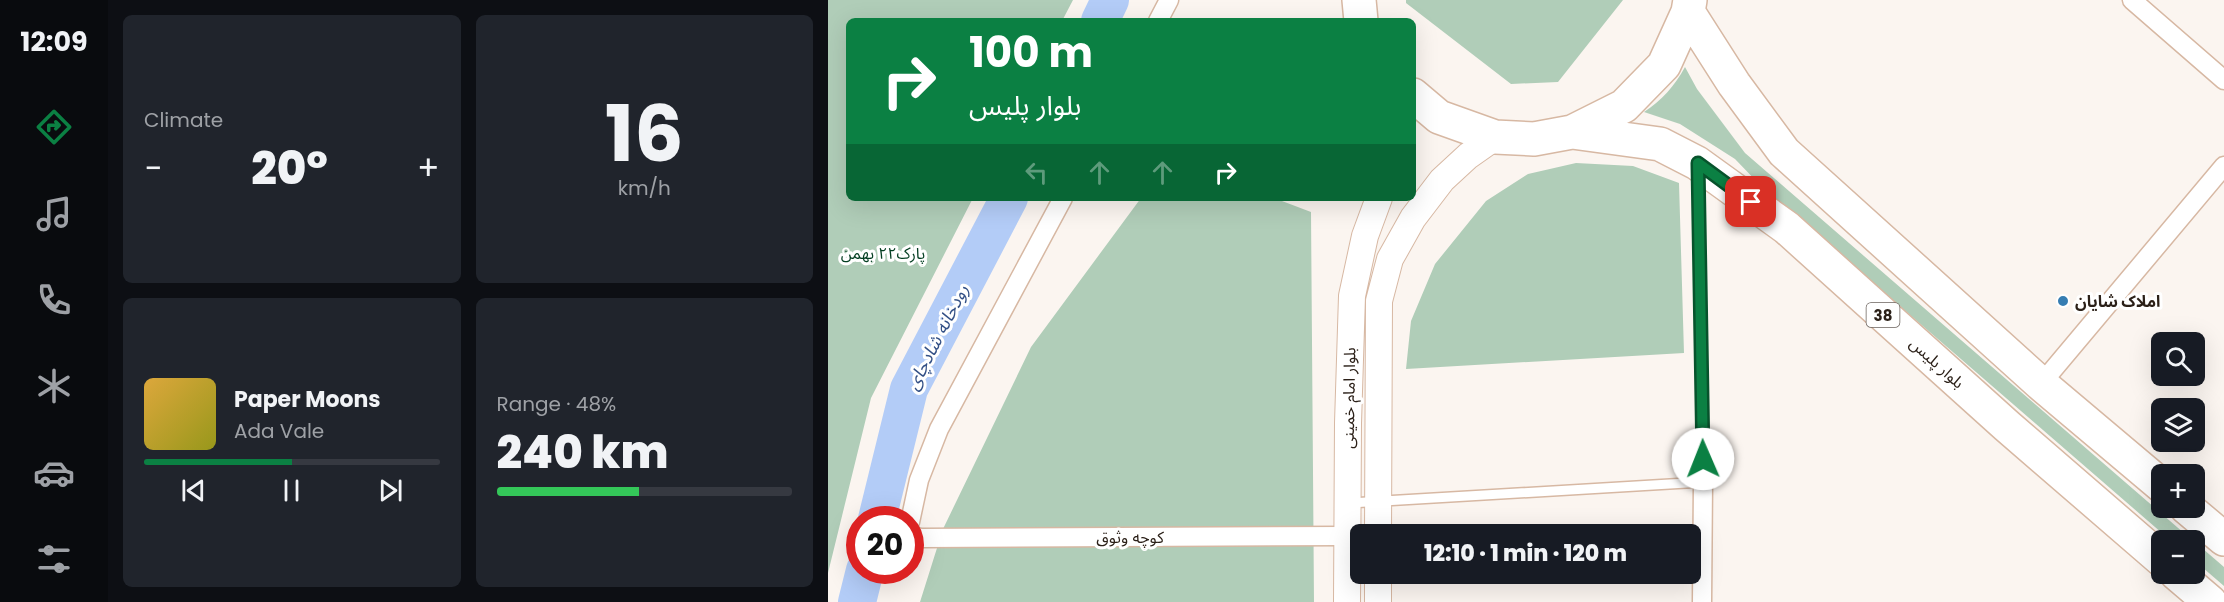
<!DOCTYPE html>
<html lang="en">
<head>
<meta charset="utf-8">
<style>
	:root { --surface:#171b24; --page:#20242c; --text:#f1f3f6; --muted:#9ea1a6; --line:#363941; --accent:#0b8043 }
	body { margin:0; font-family:Poppins,"Noto Sans Arabic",sans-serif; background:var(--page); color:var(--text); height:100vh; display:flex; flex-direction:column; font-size:22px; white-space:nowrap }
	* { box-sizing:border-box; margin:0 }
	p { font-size:20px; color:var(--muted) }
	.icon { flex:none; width:33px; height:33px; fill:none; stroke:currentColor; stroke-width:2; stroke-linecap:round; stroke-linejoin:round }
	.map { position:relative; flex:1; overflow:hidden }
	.sheet { display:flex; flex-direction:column; gap:15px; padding:15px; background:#0d0f14; width:720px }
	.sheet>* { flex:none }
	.guide { position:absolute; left:18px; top:18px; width:570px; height:183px; border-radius:9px; box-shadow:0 6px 24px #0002; background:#0b8043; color:#fff; overflow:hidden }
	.tools { position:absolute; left:1323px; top:332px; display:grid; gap:12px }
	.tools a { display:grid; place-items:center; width:54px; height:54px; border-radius:9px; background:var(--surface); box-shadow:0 6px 24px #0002; font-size:30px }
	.speed { position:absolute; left:18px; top:506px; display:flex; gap:12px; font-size:30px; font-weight:700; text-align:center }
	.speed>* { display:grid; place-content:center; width:78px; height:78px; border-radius:50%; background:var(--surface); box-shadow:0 6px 24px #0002; line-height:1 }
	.speed .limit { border:9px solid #d22; background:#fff; color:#111 }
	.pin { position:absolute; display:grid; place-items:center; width:51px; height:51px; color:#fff; margin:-26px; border-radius:12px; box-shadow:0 3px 9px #0006 }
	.me { position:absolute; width:66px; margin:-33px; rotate:359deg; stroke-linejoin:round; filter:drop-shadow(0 0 4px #0008) }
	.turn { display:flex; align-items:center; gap:21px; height:126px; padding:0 24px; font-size:27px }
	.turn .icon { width:78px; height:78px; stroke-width:2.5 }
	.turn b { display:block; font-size:42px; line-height:51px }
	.lanes { display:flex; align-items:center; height:57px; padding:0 24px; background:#0003; justify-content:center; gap:30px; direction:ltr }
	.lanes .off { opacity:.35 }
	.big { font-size:45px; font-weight:800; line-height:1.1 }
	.sheet .tile { flex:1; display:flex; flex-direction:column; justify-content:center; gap:9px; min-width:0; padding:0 21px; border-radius:9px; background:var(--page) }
	.sheet .dial { align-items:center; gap:0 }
	.dial b { font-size:78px; line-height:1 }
	.song { display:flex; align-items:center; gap:18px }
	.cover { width:72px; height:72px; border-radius:9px; background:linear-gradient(135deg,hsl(40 70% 55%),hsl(60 70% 35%)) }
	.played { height:6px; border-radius:3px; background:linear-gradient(90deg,var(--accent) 50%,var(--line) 50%) }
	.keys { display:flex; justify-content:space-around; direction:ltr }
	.heat { display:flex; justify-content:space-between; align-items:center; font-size:33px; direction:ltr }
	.charge { height:9px; border-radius:4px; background:linear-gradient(90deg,#34c759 48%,var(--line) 0) }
	.sheet .tiles { flex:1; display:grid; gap:15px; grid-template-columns:repeat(2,1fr) }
	.trip { position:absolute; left:522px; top:524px; width:351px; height:60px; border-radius:9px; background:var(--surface); box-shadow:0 6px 24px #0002; font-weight:800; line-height:60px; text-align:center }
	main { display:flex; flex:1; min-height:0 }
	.tabs { display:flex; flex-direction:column; width:108px; justify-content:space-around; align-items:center; background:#090b0e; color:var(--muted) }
	.tabs .icon { width:42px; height:42px }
	.tabs .on { color:var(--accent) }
	.tabs b { font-size:27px; color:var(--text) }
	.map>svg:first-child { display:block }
	.green { fill:#b0cdb8 }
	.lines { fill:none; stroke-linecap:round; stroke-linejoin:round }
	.river { stroke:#b3ccf7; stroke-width:38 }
	.lane-casing { stroke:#d7b8a3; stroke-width:12 }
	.street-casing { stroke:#d7b8a3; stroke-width:21 }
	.secondary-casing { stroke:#d7b8a3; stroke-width:28 }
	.highway-casing { stroke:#d7b8a3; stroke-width:36 }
	.lane { stroke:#fff; stroke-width:9 }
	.street { stroke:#fff; stroke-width:18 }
	.secondary { stroke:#fff; stroke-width:26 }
	.highway { stroke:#fff; stroke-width:33 }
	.route-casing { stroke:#07532c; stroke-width:15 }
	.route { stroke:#0b8043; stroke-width:10 }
	.poi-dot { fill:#367db2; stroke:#fff; stroke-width:2 }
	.labels { text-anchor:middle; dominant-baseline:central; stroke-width:6; stroke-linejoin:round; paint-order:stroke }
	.shield { fill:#fff; stroke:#6b635d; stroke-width:1.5 }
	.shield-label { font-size:15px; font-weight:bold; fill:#2b2018 }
	.park-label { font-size:16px; fill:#033e21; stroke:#fff }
	.poi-label { font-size:16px; font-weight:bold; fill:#2b2018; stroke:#fff; text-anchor:start }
	.street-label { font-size:16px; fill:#2b2018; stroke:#fff }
	.water-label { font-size:18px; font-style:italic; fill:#335086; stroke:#fff }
</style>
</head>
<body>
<main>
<nav class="tabs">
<b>12:09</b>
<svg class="icon on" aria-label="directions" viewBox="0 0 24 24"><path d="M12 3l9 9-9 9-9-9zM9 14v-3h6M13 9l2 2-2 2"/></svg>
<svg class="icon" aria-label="music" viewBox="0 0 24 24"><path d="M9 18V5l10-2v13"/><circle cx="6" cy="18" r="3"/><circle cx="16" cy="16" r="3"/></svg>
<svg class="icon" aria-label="phone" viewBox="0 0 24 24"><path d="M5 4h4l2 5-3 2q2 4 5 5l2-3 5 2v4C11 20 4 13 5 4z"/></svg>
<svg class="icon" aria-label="climate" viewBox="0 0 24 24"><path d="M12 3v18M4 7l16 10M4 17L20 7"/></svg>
<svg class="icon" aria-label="car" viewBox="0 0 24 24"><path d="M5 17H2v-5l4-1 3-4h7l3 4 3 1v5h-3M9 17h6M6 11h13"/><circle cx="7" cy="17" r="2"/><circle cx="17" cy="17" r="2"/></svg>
<svg class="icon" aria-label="filters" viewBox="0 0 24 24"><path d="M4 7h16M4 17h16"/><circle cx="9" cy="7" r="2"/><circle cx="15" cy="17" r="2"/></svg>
</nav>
<section class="sheet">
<div class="tiles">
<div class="tile"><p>Climate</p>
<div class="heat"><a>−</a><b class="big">20°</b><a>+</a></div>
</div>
<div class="tile dial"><b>16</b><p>km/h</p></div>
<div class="tile">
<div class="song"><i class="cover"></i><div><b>Paper Moons</b><p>Ada Vale</p></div></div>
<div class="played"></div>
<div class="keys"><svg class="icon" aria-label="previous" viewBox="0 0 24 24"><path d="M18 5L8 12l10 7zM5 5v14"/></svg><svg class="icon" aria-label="pause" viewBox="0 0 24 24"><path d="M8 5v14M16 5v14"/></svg><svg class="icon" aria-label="next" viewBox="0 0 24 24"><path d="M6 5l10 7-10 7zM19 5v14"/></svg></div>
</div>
<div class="tile"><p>Range · 48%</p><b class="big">240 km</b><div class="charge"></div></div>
</div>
</section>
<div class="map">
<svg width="1396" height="602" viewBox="0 0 1396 602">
	<rect width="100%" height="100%" fill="#fbf5f0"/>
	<path class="green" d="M 0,0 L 245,0 L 234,21 L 21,21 L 21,198 L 145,198 L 43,398 L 0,573 Z
		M 578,0 L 795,0 L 730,82 L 683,84 L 578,3 Z
		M 857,67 L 869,89 L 917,153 L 1364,540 L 1342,540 L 933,186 L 907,159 L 852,124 L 816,112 C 834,100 846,87 857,67 Z
		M 748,163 L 805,166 L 851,183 L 856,353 L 578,369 L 583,321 L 607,264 L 658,201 L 700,174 Z
		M 313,198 L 446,198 L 483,212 L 486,602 L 92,602 L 115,529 L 203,347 Z
		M 1367,542 L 1396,567 L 1396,586 L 1367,561 Z"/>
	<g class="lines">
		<path class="river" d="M 272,21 L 282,0
			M 49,519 L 81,389 L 181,198
			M 29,602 L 37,570"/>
		<g class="lane-casing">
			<path id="lane" d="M 522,503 L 875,482 L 870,172"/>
		</g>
		<g class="street-casing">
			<path id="street" d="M 1304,0 L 1396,80
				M 330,21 L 341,0
				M 1213,384 L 1396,166
				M 82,522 L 91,480 L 111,429 L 235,198
				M 82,531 L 84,536 L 93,538 L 519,536
				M 874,602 L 875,482"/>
		</g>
		<g class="secondary-casing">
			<path id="secondary" d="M 550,534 L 551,301 L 562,259 L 585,218 L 614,180 L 640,156 L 667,137
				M 550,573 L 550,602
				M 519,602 L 520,423 L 524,296 L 537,236 L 551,198"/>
		</g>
		<g class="highway-casing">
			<path id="highway" d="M 531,0 L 533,21
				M 860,12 L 906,84 L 956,152 L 1213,384 L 1334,486
				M 585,95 L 611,117 L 667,137 L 706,139 L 744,132 L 796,106 L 836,65 L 860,12 L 862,0
				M 744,132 L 832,144 L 869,163 L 959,228 L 1179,426 L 1334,560
				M 1358,507 L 1396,539
				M 1348,573 L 1382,602"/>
		</g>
		<use href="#lane" class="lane"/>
		<use href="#street" class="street"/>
		<use href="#secondary" class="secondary"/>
		<use href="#highway" class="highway"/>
	</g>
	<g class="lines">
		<g class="route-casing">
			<path id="route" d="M 875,459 L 870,163 L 923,202"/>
		</g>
		<use href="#route" class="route"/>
	</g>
	<circle class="poi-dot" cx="1235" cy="301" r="6"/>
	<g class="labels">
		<rect class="shield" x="1038.5" y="303" width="33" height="24" rx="4.5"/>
		<g class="shield-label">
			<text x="1055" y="315">38</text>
		</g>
		<g class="park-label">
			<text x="55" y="253">پارک۲۲ بهمن</text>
		</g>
		<g class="poi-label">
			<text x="1247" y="301">املاک شایان</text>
		</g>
		<g class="street-label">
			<text transform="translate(1109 363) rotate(42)">بلوار پلیس</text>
			<text transform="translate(521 398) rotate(-89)">بلوار امام خمینی</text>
			<text x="302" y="537">کوچه وثوق</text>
		</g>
		<g class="water-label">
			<text transform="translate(109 337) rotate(-63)">رودخانه شادچای</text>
		</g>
	</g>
</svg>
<div class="tools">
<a><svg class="icon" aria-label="search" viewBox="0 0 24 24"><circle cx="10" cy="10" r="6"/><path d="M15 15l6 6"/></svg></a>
<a><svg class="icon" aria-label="layers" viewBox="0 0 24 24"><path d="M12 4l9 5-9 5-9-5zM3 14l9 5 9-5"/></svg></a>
<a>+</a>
<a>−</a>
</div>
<div class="speed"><div class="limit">20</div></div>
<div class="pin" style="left:923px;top:202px;background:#d93025"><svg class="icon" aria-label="arrive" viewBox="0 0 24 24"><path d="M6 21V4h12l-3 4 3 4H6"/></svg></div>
<svg class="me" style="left:875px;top:459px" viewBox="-20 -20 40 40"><circle r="19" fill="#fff"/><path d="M0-13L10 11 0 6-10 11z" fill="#0b8043"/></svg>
<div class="trip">12:10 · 1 min · 120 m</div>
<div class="guide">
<div class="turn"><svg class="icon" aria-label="right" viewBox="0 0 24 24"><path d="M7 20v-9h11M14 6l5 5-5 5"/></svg><div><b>100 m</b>بلوار پلیس</div></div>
<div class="lanes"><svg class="icon off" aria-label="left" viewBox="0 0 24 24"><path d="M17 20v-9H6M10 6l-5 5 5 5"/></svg><svg class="icon off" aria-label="ahead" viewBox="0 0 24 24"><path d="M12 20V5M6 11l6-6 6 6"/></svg><svg class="icon off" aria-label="ahead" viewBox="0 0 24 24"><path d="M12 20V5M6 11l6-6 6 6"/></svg><svg class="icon" aria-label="right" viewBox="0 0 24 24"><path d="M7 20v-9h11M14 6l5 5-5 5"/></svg></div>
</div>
</div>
</main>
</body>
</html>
